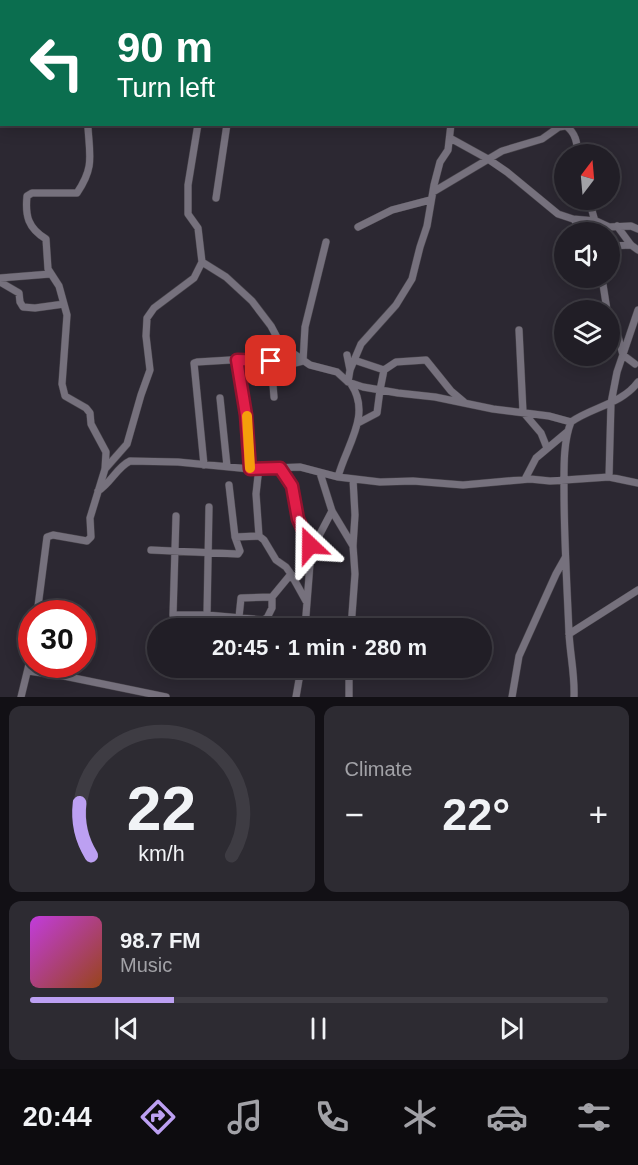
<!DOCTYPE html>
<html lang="en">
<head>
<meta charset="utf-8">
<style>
	:root { --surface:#211e26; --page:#2d2b32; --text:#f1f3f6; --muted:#a2a2a7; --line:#3e3c43; --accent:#bca0f2 }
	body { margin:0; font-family:Arial,sans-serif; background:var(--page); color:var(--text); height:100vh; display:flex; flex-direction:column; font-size:22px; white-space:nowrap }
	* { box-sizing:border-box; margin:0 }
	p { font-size:20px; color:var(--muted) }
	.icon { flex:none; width:33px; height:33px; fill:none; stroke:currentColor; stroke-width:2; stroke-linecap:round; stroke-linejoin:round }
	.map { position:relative; height:697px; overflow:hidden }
	.details { display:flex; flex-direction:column; gap:9px; padding:9px; background:#121015; flex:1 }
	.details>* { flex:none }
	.top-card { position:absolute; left:0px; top:0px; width:639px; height:126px; box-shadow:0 3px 15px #0003,0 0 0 2px var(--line); background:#0b6e4f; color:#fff; overflow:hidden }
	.needle { width:39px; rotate:16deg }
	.controls { position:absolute; left:554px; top:144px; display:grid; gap:12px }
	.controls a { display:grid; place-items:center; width:66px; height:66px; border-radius:50%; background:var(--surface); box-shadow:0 3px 15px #0003,0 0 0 2px var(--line); font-size:30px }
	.speed { position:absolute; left:18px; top:600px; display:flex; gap:12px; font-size:30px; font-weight:700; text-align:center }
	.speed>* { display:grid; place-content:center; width:78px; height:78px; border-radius:50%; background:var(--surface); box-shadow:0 3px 15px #0003,0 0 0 2px var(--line); line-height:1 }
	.speed .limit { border:9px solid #d22; background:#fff; color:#111 }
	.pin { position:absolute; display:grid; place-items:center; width:51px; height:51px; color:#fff; margin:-26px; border-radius:12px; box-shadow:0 3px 9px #0006 }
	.me { position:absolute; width:66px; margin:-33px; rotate:337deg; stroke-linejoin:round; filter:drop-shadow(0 0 4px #0008) }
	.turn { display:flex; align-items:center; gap:21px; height:126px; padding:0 18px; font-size:27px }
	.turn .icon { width:78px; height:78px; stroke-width:2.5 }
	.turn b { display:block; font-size:42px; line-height:51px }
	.big { font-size:45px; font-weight:700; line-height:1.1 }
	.details .widget { flex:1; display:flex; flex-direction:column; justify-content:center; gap:9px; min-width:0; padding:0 21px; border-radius:12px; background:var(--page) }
	.details .dial { align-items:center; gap:0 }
	.dial svg { height:156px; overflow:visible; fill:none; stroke:var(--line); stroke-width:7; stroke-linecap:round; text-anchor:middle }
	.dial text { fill:var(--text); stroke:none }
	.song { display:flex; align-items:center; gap:18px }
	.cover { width:72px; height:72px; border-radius:9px; background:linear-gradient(135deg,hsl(290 70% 55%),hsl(20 70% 35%)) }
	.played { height:6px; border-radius:3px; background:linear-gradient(90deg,var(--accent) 25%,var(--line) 25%) }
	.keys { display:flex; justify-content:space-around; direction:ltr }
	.heat { display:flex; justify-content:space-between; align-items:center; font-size:33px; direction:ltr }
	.details .tiles { flex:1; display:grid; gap:9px; grid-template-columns:1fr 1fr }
	.widget:last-child { grid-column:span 2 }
	.trip { position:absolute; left:147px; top:618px; width:345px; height:60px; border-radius:30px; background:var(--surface); box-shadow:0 3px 15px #0003,0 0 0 2px var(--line); font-weight:700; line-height:60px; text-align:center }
	.dock { display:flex; height:96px; justify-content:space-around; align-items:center; background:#0d0c0f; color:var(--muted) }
	.dock .icon { width:42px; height:42px }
	.dock .current { color:var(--accent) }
	.dock b { font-size:27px; color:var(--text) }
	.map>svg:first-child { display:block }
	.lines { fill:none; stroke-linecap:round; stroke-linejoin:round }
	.minor-casing { stroke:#49454c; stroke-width:8 }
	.minor { stroke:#76717d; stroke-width:7 }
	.route-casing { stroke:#92132f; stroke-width:15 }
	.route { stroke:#e11d48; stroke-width:10 }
	.slow { stroke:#f59e0b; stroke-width:10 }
</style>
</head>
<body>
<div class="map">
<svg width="638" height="697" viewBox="0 0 638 697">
	<rect width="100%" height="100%" fill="#2c2832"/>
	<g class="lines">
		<g class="minor-casing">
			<path id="minor" d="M 92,0 L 92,2
				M 138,0 L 140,2
				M 476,0 L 477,2
				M 632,0 L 637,2
				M 249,2 L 249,0
				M 198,124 L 188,185 L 188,214 L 198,228 L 202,262 L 226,277 L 252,301 L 271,326 L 281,345 L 310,365 L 337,372 L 348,382 L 363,387 L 398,393 L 435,397 L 493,409 L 549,416 L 571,422
				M 450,138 L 488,159 L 507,172 L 558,214 L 573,219 L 596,221 L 609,227 L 631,226 L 638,229
				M 433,192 L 502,151 L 542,139 L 559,127 L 566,126 C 576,133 577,143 578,154
				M 216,198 L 227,124
				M 589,200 L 598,232
				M 575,221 L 588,232
				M 617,226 L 631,245 L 638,250
				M 358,227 L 392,210 L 430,200
				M 609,246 L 631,245
				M 0,278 L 50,274
				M 602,278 L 607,310
				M 0,282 L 19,293 L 20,302 L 23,307 L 35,308 L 64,304
				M 609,314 L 615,325 L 623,355 L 635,364
				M 519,330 L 523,412 L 541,433 L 547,448
				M 347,355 L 350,370
				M 237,360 L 248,431 L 250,469
				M 354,360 L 384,370
				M 271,361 L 274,397
				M 348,382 L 350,370 L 361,344 L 396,305 L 412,279 L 420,247 L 427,226 L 434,185 L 440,162 L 448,150 L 451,124
				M 380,390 L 384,370 L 396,362 L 426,360 L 451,391 L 464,402
				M 220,398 L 227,466
				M 358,423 L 377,413 L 380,390
				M 204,465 L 194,363 L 197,362 L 247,359 L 295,363 L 303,361 L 305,327 L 326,242
				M 259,467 L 256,494 L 259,536 L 264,540 L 276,560 L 286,567 L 291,574 L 306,601
				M 280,468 L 292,486 L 298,519 L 311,551 L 305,628
				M 105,469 L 127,444 L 141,395 L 150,370 L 146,336 L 147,318 L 154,308 L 194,278 L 202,262
				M 320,473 L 332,511 L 353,546
				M 338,477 C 346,446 372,415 351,384
				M 609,477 L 611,403 L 617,372 L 638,310
				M 525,479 L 536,458 L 567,432
				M 229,485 L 235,537
				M 98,491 C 111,483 117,467 130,461 L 178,462 L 250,469 L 300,467 L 338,477 L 380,482 L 413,481 L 463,485 L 530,479 L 550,481 L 609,477 L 638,483
				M 176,516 L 173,615 L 207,615 L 263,620 L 267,618 L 272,608 L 272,597 L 291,574
				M 151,550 L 238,554 L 240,551 L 235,537 L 259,536
				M 311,551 L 332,511
				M 37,614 L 47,537 L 53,535 L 87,541 L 91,537 L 90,518 L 105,469 L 106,452 L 91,424 L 90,413 L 86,408 L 65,396 L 62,384 L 67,315 L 59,286 L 48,269 L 46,239 C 28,228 25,216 27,196 L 32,193 L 77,193 C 94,168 90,157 88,128
				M 207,615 L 209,507
				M 239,617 L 241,598 L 272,597
				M 351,628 L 355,574 L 353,546 L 355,515 L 353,479
				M 569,634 L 638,590
				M 28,671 L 64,676 L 166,697
				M 21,697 L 32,652
				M 296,697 L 301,668
				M 349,697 L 349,668
				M 512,697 L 519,656 L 556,574 L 565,558
				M 574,697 C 575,675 570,654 569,633 C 567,585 564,538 564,490 C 564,469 563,442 571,422 C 592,407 622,404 638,382"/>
		</g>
		<use href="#minor" class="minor"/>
	</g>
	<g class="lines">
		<g class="route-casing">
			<path id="route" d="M 271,361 L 237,360 L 246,415 L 250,469 L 280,468 L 292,486 L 298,519 L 310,545"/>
		</g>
		<use href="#route" class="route"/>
		<path class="slow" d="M 247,416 L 250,468"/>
	</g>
</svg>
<div class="controls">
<a><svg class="needle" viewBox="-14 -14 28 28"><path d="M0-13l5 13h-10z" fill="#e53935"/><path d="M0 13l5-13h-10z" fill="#a2a2a7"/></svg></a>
<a><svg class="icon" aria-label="sound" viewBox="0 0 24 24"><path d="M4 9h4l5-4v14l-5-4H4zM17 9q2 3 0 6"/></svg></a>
<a><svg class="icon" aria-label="layers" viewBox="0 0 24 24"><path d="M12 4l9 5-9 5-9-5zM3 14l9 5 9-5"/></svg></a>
</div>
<div class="speed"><div class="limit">30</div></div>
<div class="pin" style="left:271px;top:361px;background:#d93025"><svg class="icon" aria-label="arrive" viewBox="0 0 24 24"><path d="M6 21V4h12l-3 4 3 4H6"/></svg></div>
<svg class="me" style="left:310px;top:545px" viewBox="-20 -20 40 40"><path d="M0-17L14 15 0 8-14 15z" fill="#e11d48" stroke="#fff" stroke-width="4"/></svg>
<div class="trip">20:45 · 1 min · 280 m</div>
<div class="top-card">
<div class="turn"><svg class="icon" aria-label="left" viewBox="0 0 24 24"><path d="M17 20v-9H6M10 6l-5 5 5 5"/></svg><div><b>90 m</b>Turn left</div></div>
</div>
</div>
<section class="details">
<div class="tiles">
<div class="widget dial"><svg viewBox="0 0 100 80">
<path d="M14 69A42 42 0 1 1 86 69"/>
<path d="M14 69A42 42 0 0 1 8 42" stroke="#bca0f2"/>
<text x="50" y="56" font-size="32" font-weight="700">22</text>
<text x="50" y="72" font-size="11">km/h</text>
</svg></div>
<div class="widget"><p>Climate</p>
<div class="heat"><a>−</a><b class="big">22°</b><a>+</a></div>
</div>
<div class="widget">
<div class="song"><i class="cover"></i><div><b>98.7 FM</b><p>Music</p></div></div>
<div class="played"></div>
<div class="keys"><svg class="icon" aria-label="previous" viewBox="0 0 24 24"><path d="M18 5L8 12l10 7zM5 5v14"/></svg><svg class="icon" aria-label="pause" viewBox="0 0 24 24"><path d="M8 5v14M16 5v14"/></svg><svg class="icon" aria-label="next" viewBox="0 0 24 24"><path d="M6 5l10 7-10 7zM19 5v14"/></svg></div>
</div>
</div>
</section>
<nav class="dock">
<b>20:44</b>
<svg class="icon current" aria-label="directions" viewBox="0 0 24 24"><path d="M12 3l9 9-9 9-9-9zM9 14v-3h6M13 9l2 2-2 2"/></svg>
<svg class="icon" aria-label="music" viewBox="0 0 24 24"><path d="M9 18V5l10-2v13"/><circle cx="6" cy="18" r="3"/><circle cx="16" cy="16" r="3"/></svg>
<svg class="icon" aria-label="phone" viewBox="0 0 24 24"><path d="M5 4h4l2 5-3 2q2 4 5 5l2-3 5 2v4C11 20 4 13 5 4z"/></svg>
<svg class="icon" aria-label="climate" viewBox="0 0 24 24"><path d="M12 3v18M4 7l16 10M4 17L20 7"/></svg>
<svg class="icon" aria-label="car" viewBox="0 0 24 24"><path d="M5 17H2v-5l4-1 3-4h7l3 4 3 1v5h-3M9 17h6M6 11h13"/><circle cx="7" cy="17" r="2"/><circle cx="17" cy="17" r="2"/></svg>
<svg class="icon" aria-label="filters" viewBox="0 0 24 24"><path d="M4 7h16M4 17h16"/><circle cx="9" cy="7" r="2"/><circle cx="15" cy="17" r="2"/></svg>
</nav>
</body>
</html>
